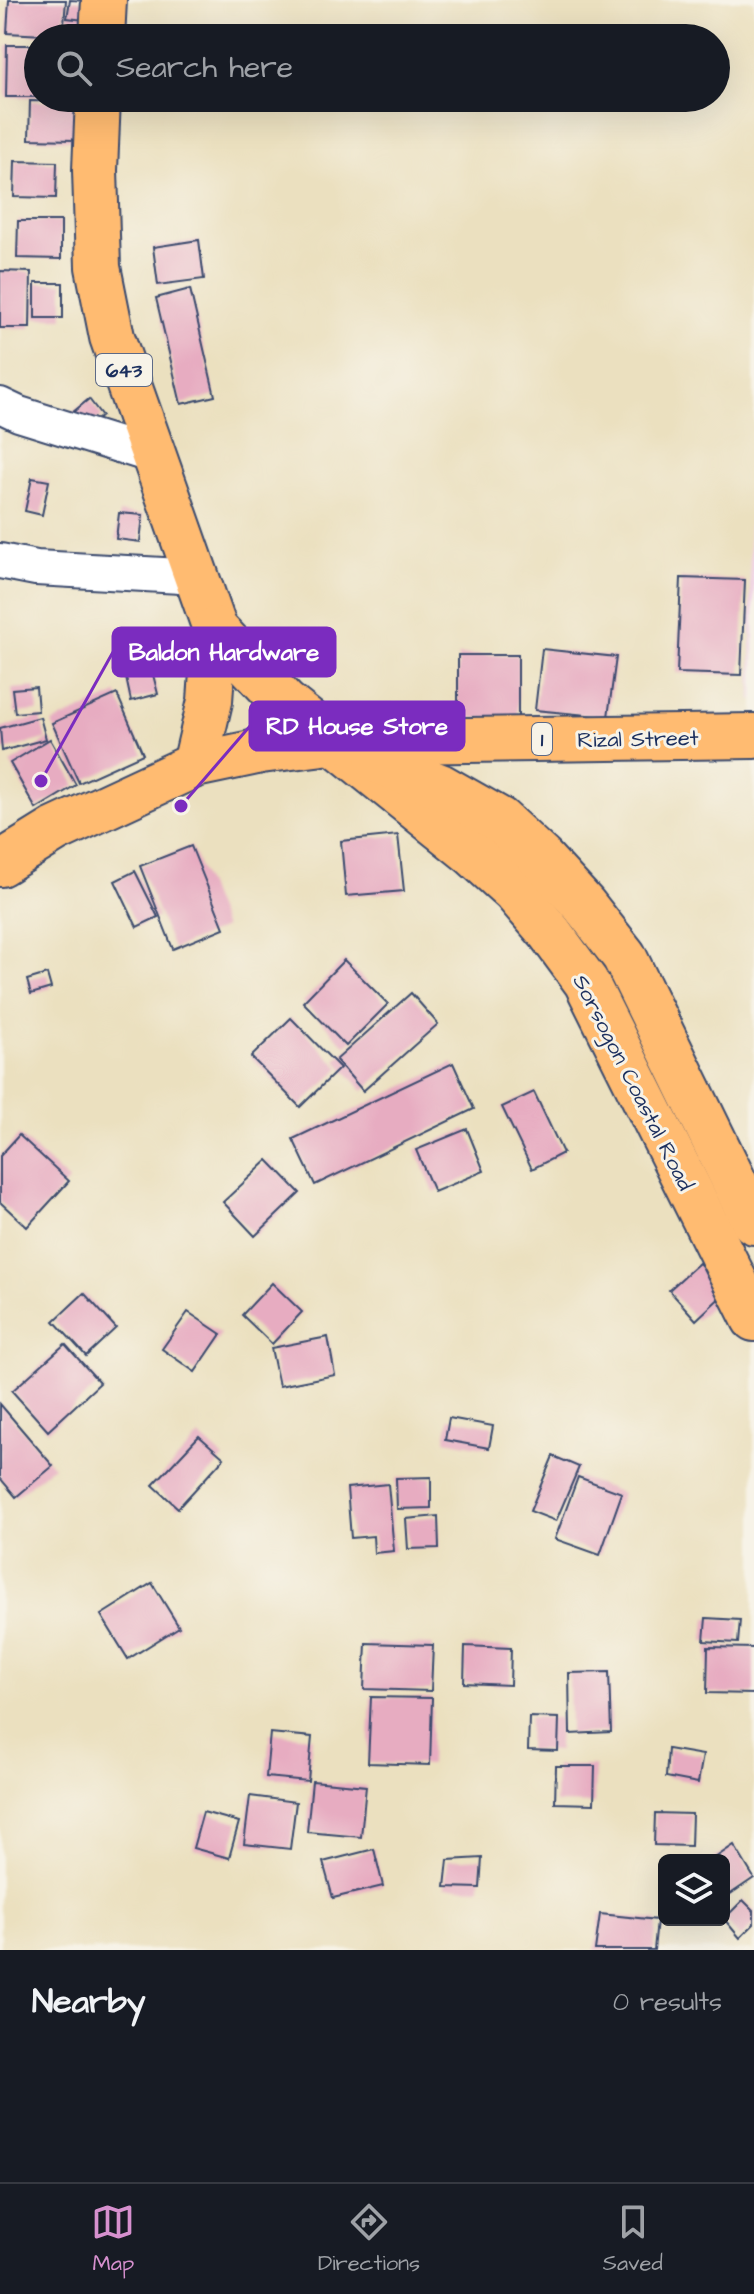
<!DOCTYPE html>
<style>
body{margin:0;font-family:"Architects Daughter",sans-serif;background:#20242c;color:#f1f3f6}
.controls{position:absolute;right:24px;bottom:24px;display:grid;overflow:hidden;border-radius:12px;box-shadow:0 8px 32px #0002}
.controls button{width:72px;height:72px;display:grid;place-items:center;padding:0;border:0;border-bottom:2px solid #363941;background:#171b24;color:#f1f3f6;font:40px sans-serif}
.list{margin:0;padding:0;list-style:none}
h2{display:flex;justify-content:space-between;align-items:center;height:104px;margin:0;padding:0 32px;font-size:34px}
h2 small{font-size:26px;font-weight:400;color:#9ea1a6}
.icon{flex:none;width:44px;height:44px;fill:none;stroke:currentColor;stroke-width:2;stroke-linecap:round;stroke-linejoin:round}
.map{position:relative;flex:none;width:754px;height:1950px;overflow:hidden}
.search{position:absolute;background:#171b24;box-shadow:0 8px 32px #0002;left:24px;right:24px;top:24px;height:88px;display:flex;align-items:center;gap:20px;box-sizing:border-box;padding:0 28px;border-radius:44px;color:#9ea1a6;font-size:30px}
.sheet{height:232px;background:#171b24}
nav{display:flex;justify-content:space-around;align-items:center;box-sizing:border-box;height:112px;border-top:2px solid #363941;background:#171b24;font-size:22px;color:#9ea1a6}
nav a{display:grid;justify-items:center;gap:4px}
nav .on{color:#d690ce}
.map>svg:first-child{display:block}
.built{fill:#efd0e6}
.building{fill:#e7acc1}
.lines{fill:none;stroke-linecap:round;stroke-linejoin:round}
.minor-casing{stroke:#3a4a6d;stroke-width:38}
.major-casing{stroke:#3a4a6d;stroke-width:48}
.highway-casing{stroke:#3a4a6d;stroke-width:48}
.minor{stroke:#fff;stroke-width:34}
.major{stroke:#ffbb71;stroke-width:44}
.highway{stroke:#ffbb71;stroke-width:44}
.labels{text-anchor:middle;stroke-width:6;stroke-linejoin:round;paint-order:stroke}
.shield{fill:#f7f3e8;stroke:#5d6a87;stroke-width:2}
.shield-label{font-size:20px;font-weight:bold;fill:#1b2f5e}
.street-label{font-size:22px;fill:#1b2f5e;stroke:#f7f3e8}
.leader{fill:none;stroke:#7b2cbf;stroke-width:3}
.callout-dot{fill:#7b2cbf;stroke:#f7f3e8;stroke-width:3}
.callout{fill:#7b2cbf;stroke:#7b2cbf;stroke-width:3}
.callout-label{font-size:24px;text-anchor:middle;font-weight:bold;fill:#fff}
</style>
<div class="map">
<svg width="754" height="1950" viewBox="0 0 754 1950">
<rect width="100%" height="100%" fill="#f7f3e8"/>
<filter id="ink" filterUnits="userSpaceOnUse"><feTurbulence type="fractalNoise" baseFrequency=".0125" numOctaves="2"/><feDisplacementMap in="SourceGraphic" scale="16" xChannelSelector="R" yChannelSelector="G"/><feConvolveMatrix kernelMatrix="1 2 1 2 8 2 1 2 1" color-interpolation-filters="sRGB"/></filter>
<filter id="wash" filterUnits="userSpaceOnUse"><feTurbulence type="fractalNoise" baseFrequency=".006" numOctaves="4" result="noise"/><feDisplacementMap in="SourceGraphic" scale="32" xChannelSelector="R" yChannelSelector="G"/><feGaussianBlur stdDeviation="1.8" result="paint"/><feColorMatrix in="noise" values="0 0 0 0 0 0 0 0 0 0 0 0 0 0 0 0 0 1.4 0 .05"/><feComposite in="paint" operator="in"/></filter>
<g filter="url(#wash)">
<rect width="100%" height="100%" fill="#ebe0bf"/>
<polygon class="built" points="749,520 754,520 754,700 752,700"/>
<g id="blocks">
<g class="building">
<polygon points="9,0 66,0 63,36 7,33"/>
<polygon points="70,0 87,1 85,20 67,18"/>
<polygon points="7,45 38,45 38,97 6,97"/>
<polygon points="30,101 75,102 75,140 29,139"/>
<polygon points="15,161 57,162 56,198 14,197"/>
<polygon points="18,221 61,221 61,259 17,258"/>
<polygon points="199,240 204,279 158,285 153,247"/>
<polygon points="0,271 31,272 30,328 0,328"/>
<rect x="35" y="283" width="28" height="35"/>
<polygon points="190,289 215,396 181,404 156,298"/>
<polygon points="89,399 102,416 85,429 72,413"/>
<polygon points="32,478 49,481 42,515 25,511"/>
<polygon points="119,513 143,515 140,542 116,539"/>
<polygon points="681,578 745,580 741,675 677,673"/>
<polygon points="542,649 616,657 608,717 535,710"/>
<rect x="458" y="655" width="60" height="63"/>
<polygon points="151,667 158,694 131,701 125,673"/>
<polygon points="36,687 38,711 15,713 12,689"/>
<polygon points="117,694 143,754 79,783 52,723"/>
<polygon points="40,717 46,739 2,751 0,728"/>
<polygon points="50,739 76,785 36,809 10,763"/>
<polygon points="398,835 404,891 346,896 341,841"/>
<polygon points="191,846 224,928 173,949 140,866"/>
<polygon points="135,871 158,917 137,927 115,881"/>
<polygon points="344,960 388,1004 346,1046 303,1002"/>
<polygon points="47,974 51,988 31,994 27,980"/>
<polygon points="411,993 438,1024 363,1091 336,1060"/>
<polygon points="291,1018 340,1068 300,1107 251,1057"/>
<polygon points="453,1063 474,1109 315,1185 293,1139"/>
<polygon points="534,1092 563,1153 532,1169 502,1107"/>
<polygon points="467,1129 484,1171 434,1192 416,1150"/>
<polygon points="19,1135 69,1181 27,1227 0,1202 0,1156"/>
<polygon points="268,1160 300,1193 255,1236 223,1202"/>
<polygon points="699,1263 726,1292 696,1320 669,1290"/>
<polygon points="272,1283 302,1312 272,1344 242,1315"/>
<polygon points="84,1293 116,1328 86,1356 54,1321"/>
<polygon points="188,1312 221,1334 195,1372 162,1349"/>
<polygon points="328,1337 335,1375 279,1386 271,1348"/>
<polygon points="65,1344 100,1383 48,1431 12,1391"/>
<polygon points="0,1404 53,1466 16,1497 0,1478"/>
<polygon points="449,1418 493,1426 489,1448 445,1440"/>
<polygon points="199,1436 224,1458 178,1508 153,1485"/>
<polygon points="553,1456 579,1467 556,1521 530,1511"/>
<polygon points="431,1477 431,1508 397,1509 396,1478"/>
<polygon points="578,1477 622,1493 600,1555 555,1539"/>
<polygon points="388,1484 394,1551 374,1553 373,1536 351,1538 347,1488"/>
<polygon points="438,1516 439,1548 408,1549 406,1519"/>
<polygon points="152,1583 179,1627 128,1659 101,1615"/>
<polygon points="706,1618 740,1620 738,1643 704,1641"/>
<polygon points="366,1643 433,1645 431,1691 364,1689"/>
<polygon points="465,1646 511,1648 510,1685 464,1683"/>
<polygon points="708,1647 754,1648 754,1694 707,1693"/>
<polygon points="609,1672 611,1732 570,1734 569,1673"/>
<polygon points="371,1697 432,1698 430,1765 368,1763"/>
<polygon points="529,1717 559,1718 558,1751 528,1750"/>
<polygon points="270,1733 312,1737 308,1781 266,1777"/>
<polygon points="668,1749 703,1755 698,1783 666,1777"/>
<polygon points="556,1766 595,1766 594,1804 555,1803"/>
<polygon points="312,1781 366,1786 361,1837 307,1832"/>
<polygon points="250,1796 296,1802 290,1849 244,1844"/>
<polygon points="203,1812 239,1822 229,1858 193,1848"/>
<polygon points="655,1813 692,1814 691,1846 654,1845"/>
<polygon points="734,1845 754,1878 726,1897 724,1860 712,1860"/>
<polygon points="374,1849 383,1886 333,1898 323,1862"/>
<polygon points="482,1858 480,1888 445,1887 448,1860"/>
<polygon points="743,1900 754,1911 754,1924 740,1938 724,1919"/>
<polygon points="600,1914 657,1920 654,1950 595,1950"/>
</g>
</g>
</g>
<g filter="url(#ink)">
<use href="#blocks" fill-opacity="0" stroke="#3a4a6d" stroke-width="2"/>
<g class="lines">
<defs>
<g id="minor">
<polyline points="0,405 19,414 154,456"/>
<polyline points="0,561 36,568 199,577"/>
</g>
<polyline id="major" points="331,742 754,736"/>
<g id="highway">
<polyline points="102,38 104,0"/>
<polyline points="98,98 95,170 98,267 112,337 215,629 210,701 195,765"/>
<polyline points="215,629 285,703 472,853 514,891 550,933 586,982 754,1319"/>
<polyline points="377,761 440,786 500,820 541,858 584,905 624,956 754,1222"/>
<polyline points="0,864 55,830 195,765 261,751 331,742"/>
</g>
</defs>
<use href="#minor" class="minor-casing"/>
<use href="#major" class="major-casing"/>
<use href="#highway" class="highway-casing"/>
<use href="#minor" class="minor"/>
<use href="#major" class="major"/>
<use href="#highway" class="highway"/>
</g>
</g>
<g class="labels">
<g class="shield">
<rect x="96" y="354" width="56" height="32" rx="6"/>
<rect x="532" y="723" width="20" height="32" rx="6"/>
</g>
<g class="shield-label">
<text x="124" y="377">643</text>
<text x="542" y="746">1</text>
</g>
<g class="street-label">
<text transform="translate(638 738) rotate(-1)" y="8">Rizal Street</text>
<text transform="translate(634 1082) rotate(63)" y="8">Sorsogon Coastal Road</text>
</g>
</g>
<path class="leader" d="M41 781L113 652M181 806L250 726"/>
<g class="callout-dot">
<circle cx="41" cy="781" r="8"/>
<circle cx="181" cy="806" r="8"/>
</g>
<g class="callout">
<rect x="113" y="628" width="222" height="48" rx="8"/>
<rect x="250" y="702" width="214" height="48" rx="8"/>
</g>
<g class="callout-label">
<text x="224" y="660">Baldon Hardware</text>
<text x="357" y="734">RD House Store</text>
</g>
</svg>
<div class="controls">
<button><svg class="icon" aria-label="layers" viewBox="0 0 24 24"><path d="M12 4l9 5-9 5-9-5zM3 14l9 5 9-5"/></svg></button>
</div>
<div class="search"><svg class="icon" aria-label="search" viewBox="0 0 24 24"><circle cx="10" cy="10" r="6"/><path d="M15 15l6 6"/></svg>Search here</div>
</div>
<section class="sheet">
<h2>Nearby<small>0 results</small></h2>
<ul class="list">
</ul>
</section>
<nav>
<a class="on"><svg class="icon" aria-label="map" viewBox="0 0 24 24"><path d="M3 6l6-2 6 2 6-2v14l-6 2-6-2-6 2zM9 4v14M15 6v14"/></svg>Map</a>
<a><svg class="icon" aria-label="directions" viewBox="0 0 24 24"><path d="M12 3l9 9-9 9-9-9zM9 14v-3h6M13 9l2 2-2 2"/></svg>Directions</a>
<a><svg class="icon" aria-label="saved" viewBox="0 0 24 24"><path d="M7 4h10v16l-5-4-5 4z"/></svg>Saved</a>
</nav>
